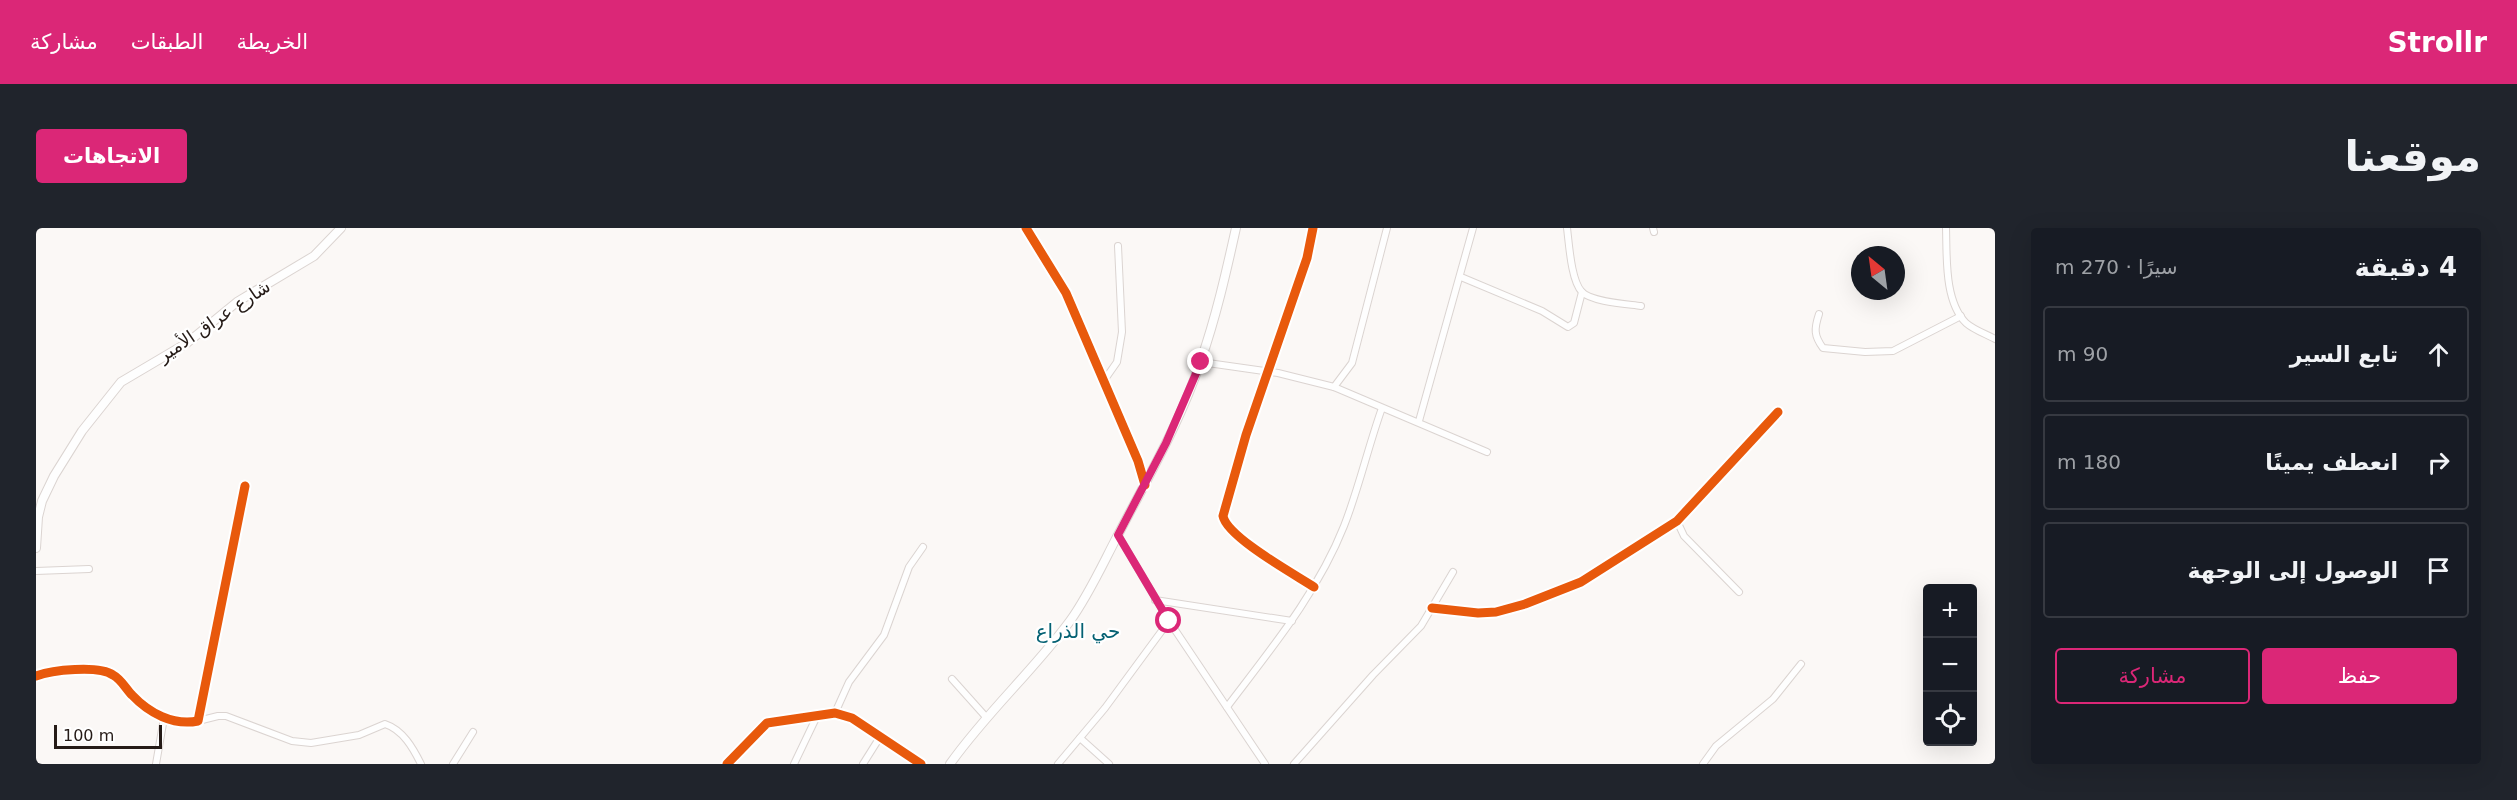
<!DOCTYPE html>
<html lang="ar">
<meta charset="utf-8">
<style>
body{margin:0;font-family:"DejaVu Sans",Vazirmatn,sans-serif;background:#20242c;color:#f1f3f6;direction:rtl}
.controls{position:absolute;right:18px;bottom:18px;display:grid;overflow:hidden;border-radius:6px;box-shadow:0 6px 24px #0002}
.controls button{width:54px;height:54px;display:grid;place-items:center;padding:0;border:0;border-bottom:2px solid #363941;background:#171b24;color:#f1f3f6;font:30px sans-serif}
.compass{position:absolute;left:1815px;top:18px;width:54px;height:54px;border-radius:50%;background:#171b24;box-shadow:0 6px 24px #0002;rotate:331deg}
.scale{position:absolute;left:18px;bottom:15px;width:108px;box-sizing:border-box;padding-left:6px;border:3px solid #251b17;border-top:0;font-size:16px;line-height:21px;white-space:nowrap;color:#251b17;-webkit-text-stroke:4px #fff;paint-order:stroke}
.stop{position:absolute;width:18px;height:18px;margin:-14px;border:4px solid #db2777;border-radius:50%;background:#fff}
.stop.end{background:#db2777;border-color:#fff;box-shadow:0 2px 6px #0008}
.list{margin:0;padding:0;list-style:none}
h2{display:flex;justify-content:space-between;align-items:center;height:78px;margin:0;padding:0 24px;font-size:26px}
h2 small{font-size:20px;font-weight:400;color:#9ea1a6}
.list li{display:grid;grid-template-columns:39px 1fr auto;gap:18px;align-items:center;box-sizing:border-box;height:96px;margin:0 12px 12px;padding:0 12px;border:2px solid #363941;border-radius:6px}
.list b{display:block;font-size:22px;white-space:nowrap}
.list em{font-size:20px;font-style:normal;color:#9ea1a6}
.actions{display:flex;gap:12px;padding:18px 24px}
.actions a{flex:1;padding:14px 0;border:2px solid #db2777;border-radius:6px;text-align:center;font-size:21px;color:#db2777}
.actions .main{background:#db2777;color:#fff}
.icon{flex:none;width:33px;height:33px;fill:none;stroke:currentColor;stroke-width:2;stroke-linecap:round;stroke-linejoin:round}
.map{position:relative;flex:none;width:1959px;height:536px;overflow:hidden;direction:ltr;border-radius:6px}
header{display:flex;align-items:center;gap:36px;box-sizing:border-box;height:84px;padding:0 30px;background:#db2777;color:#fff}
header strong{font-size:28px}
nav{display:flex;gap:33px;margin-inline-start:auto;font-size:21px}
.intro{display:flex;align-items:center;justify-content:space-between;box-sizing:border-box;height:144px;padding:0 36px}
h1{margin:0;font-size:42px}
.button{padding:15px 27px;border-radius:6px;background:#db2777;color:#fff;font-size:21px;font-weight:700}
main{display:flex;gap:36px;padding:0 36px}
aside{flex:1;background:#171b24;border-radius:6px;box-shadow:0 6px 24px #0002}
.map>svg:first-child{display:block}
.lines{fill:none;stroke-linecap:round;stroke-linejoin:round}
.minor-casing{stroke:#dbd4d1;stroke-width:8}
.secondary-casing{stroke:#dbd4d1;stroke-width:10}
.minor{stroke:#fefefe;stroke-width:6}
.secondary{stroke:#fefefe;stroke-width:8}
.cycleway-casing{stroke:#fff;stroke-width:13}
.cycleway{stroke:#e8590c;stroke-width:9}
.route{stroke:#db2777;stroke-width:8}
.labels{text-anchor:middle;stroke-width:4.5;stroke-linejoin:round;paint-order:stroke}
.street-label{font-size:18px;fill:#251b17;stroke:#fff}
.neighbourhood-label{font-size:20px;fill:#046173;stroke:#fff}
</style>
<header>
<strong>Strollr</strong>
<nav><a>الخريطة</a><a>الطبقات</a><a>مشاركة</a></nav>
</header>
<div class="intro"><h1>موقعنا</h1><a class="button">الاتجاهات</a></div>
<main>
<aside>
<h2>4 دقيقة<small>سيرًا · 270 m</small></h2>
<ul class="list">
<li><svg class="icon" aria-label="ahead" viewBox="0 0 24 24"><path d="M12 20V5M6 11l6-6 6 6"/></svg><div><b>تابع السير</b></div><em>90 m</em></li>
<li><svg class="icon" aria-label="right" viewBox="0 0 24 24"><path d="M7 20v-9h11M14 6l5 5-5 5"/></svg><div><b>انعطف يمينًا</b></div><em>180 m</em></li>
<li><svg class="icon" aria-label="arrive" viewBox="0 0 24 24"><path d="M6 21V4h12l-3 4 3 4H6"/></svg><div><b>الوصول إلى الوجهة</b></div></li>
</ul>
<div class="actions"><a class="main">حفظ</a><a>مشاركة</a></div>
</aside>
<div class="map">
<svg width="1959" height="536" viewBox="0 0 1959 536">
<rect width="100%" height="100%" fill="#fbf8f6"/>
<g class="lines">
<defs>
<g id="minor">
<polyline points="990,0 1030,65 1102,233 1109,256"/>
<path d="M1277,0L1271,30L1210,207L1187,288C1191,309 1258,346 1278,359"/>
<path d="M1531,0C1533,15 1535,53 1546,64C1556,74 1591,76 1605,78"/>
<polyline points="1617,0 1618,4"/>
<path d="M1910,0C1911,28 1908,73 1930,95C1938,102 1950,106 1959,111"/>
<polyline points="1425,49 1506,83 1532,99 1538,95 1546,64"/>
<path d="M1783,86C1778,101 1778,108 1787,120L1829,124L1857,123L1925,88"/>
<polyline points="1165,134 1242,145 1298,159 1451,224"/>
<polyline points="1067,154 1081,134 1086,104 1082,18"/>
<polyline points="1298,159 1316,135 1351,0"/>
<polyline points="1383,193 1437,0"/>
<polyline points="1641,293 1648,308 1703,364"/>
<polyline points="1082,307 1133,393 1229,536"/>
<polyline points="0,343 53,341"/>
<polyline points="1119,372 1256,393"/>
<polyline points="1396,380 1442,385 1460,384 1489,376 1545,354 1641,293 1742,184"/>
<path d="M0,448C15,442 63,437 77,447C85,451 90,461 96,467C113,485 137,498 162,493L209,258"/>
<polyline points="916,451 950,489"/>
<path d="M1191,479C1234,422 1281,366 1308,298C1323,260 1332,219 1346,180"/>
<polyline points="799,485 813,454 848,407 873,339 887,319"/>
<path d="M162,493L182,488H190L256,513L275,515L323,507L349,496C367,502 377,520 385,536"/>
<polyline points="1044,510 1073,536"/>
<polyline points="120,536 128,490"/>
<polyline points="417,536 437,504"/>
<polyline points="691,536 731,495 799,485 816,490 885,536"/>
<polyline points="758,536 781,488"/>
<polyline points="827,536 844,509"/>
<polyline points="1022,536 1069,480 1133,393"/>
<polyline points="1258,536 1337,447 1385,398 1417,344"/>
<polyline points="1667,536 1680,518 1737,471 1765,436"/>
</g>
<g id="secondary">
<polyline points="0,320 2,289 6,273 18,248 46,203 85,154 151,115 201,74 278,28 305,0"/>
<path d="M914,536C950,485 997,443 1034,393C1054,365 1067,335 1083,305C1112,249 1145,193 1165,132C1180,89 1190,45 1200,0"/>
</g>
</defs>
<use href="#minor" class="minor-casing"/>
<use href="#secondary" class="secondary-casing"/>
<use href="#minor" class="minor"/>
<use href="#secondary" class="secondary"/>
<defs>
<g id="cycleway">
<polyline points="990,0 1030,65 1102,233 1109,257"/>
<path d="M1277,0L1271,30L1210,207L1187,288C1191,309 1258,346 1278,359"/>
<polyline points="1396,380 1442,385 1460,384 1489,376 1545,354 1641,293 1742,184"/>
<path d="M0,448C15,442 63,437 77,447C85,451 90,461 96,467C113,485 137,498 162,493L209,258"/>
<polyline points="691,536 731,495 799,485 816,490 885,536"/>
</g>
</defs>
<use href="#cycleway" class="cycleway-casing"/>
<use href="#cycleway" class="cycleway"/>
</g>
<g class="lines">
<polyline class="route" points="1133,393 1082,307 1130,215 1165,134"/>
</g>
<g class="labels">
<g class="street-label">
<text transform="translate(178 93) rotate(-34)" y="6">شارع عراق الأمير</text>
</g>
<g class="neighbourhood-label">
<text x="1042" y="410">حي الذراع</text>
</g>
</g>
</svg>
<div class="controls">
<button>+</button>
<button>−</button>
<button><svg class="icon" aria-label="locate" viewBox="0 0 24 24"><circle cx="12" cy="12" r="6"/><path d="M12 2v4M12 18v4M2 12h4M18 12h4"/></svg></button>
</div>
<svg class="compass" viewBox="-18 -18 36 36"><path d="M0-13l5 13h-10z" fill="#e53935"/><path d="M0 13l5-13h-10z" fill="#9ea1a6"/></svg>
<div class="scale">100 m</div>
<div class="stop" style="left:1133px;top:393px"></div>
<div class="stop end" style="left:1165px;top:134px"></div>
</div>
</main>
